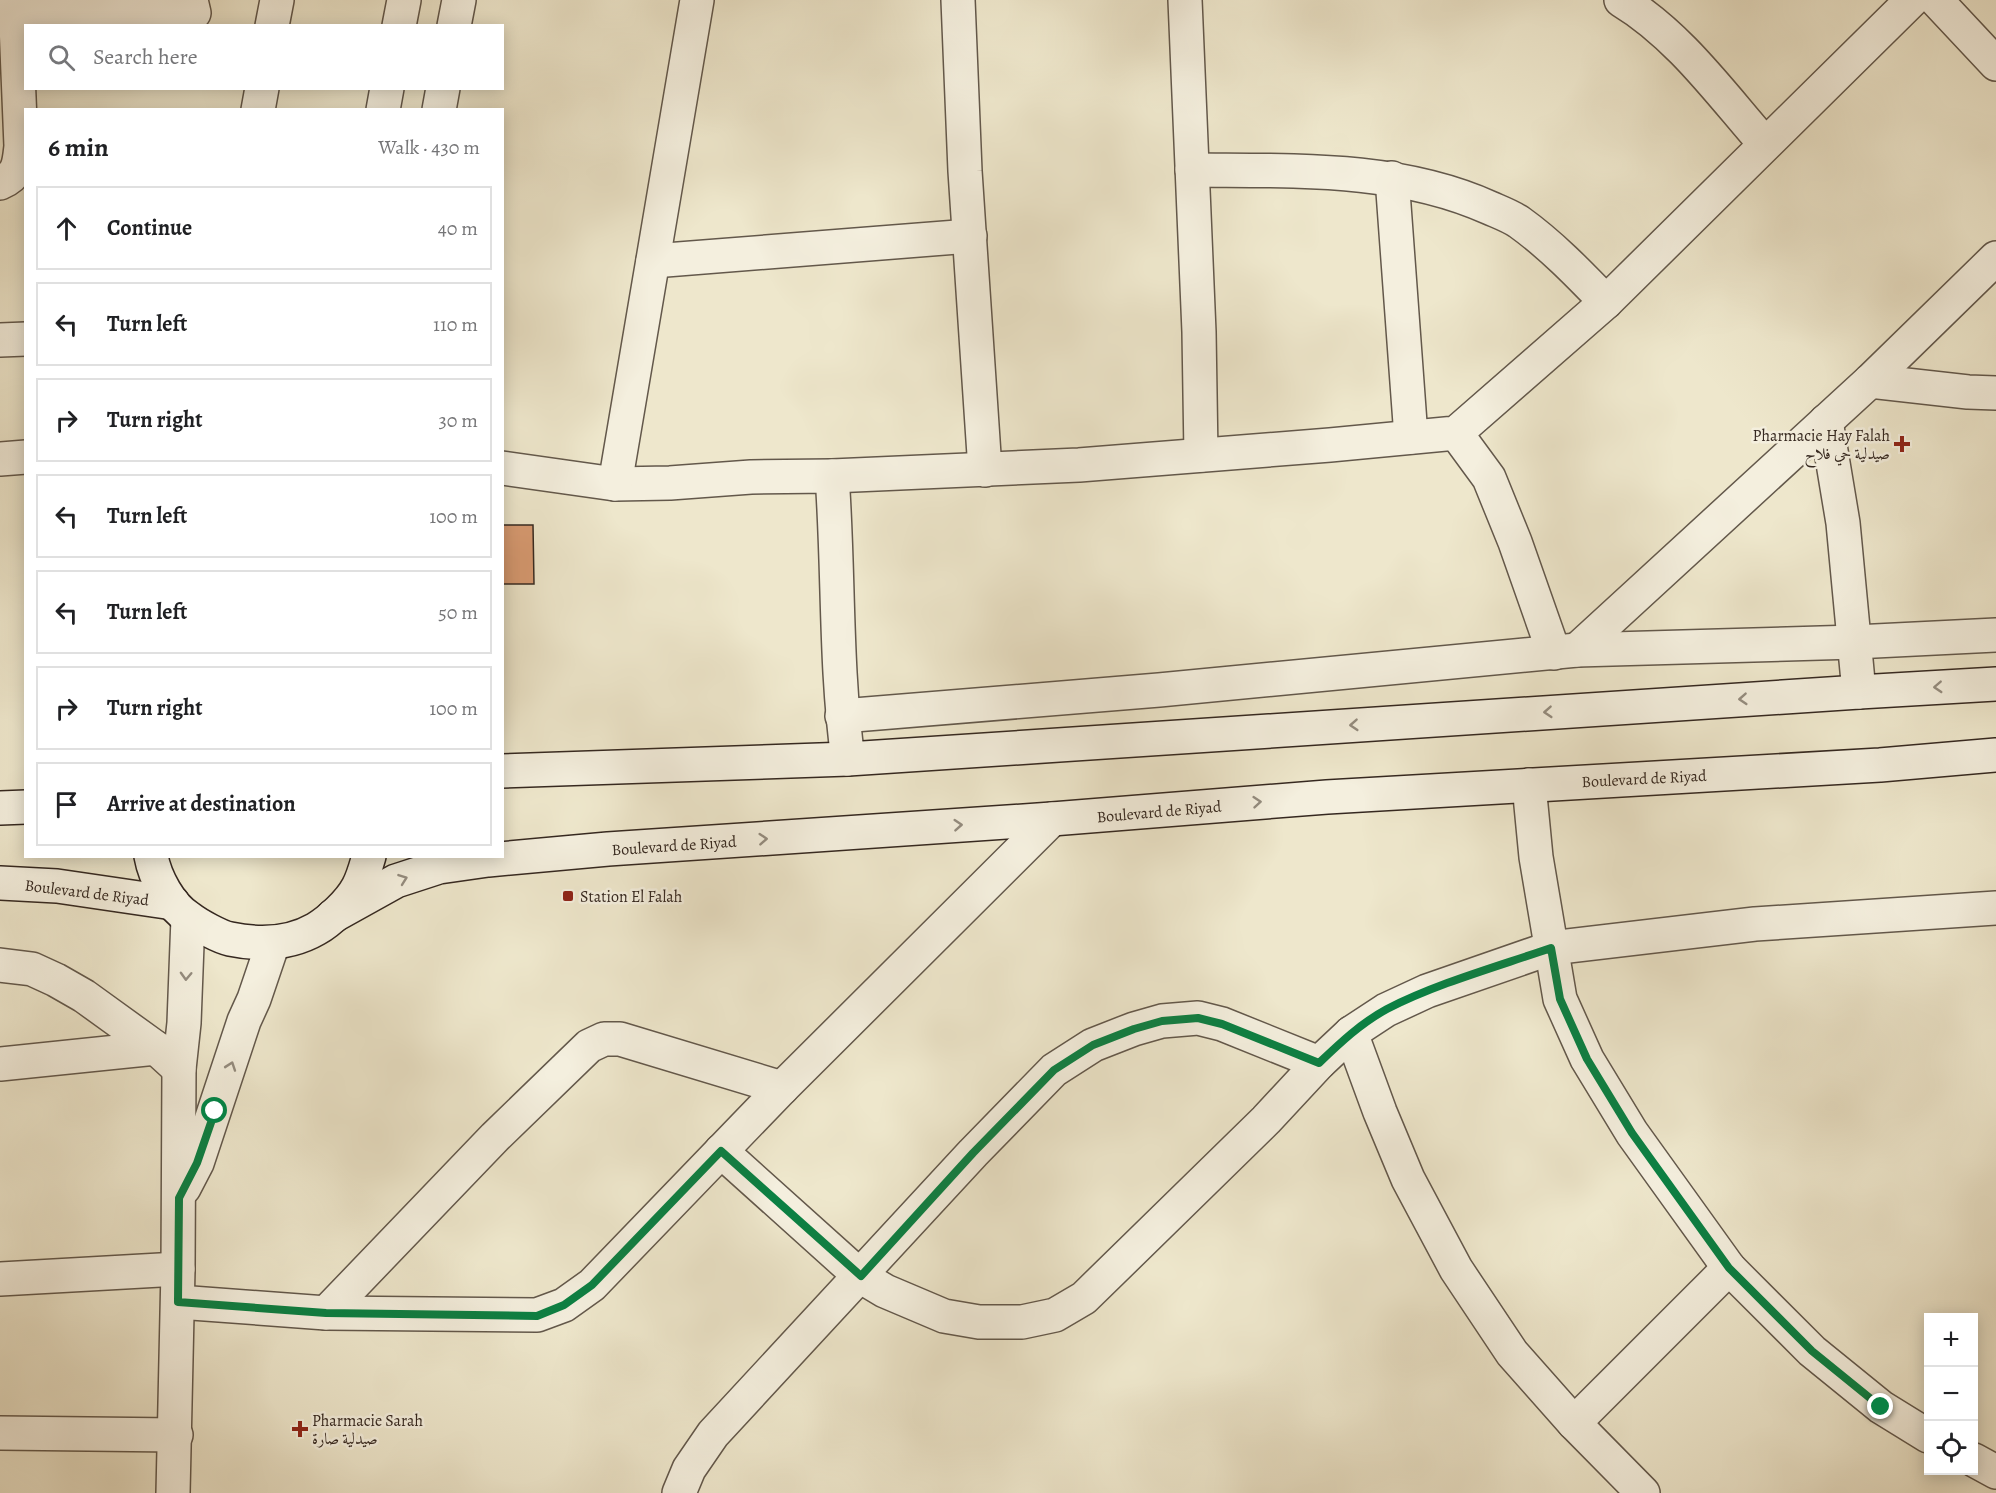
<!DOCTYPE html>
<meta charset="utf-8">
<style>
body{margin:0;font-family:Alegreya,Amiri,serif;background:#f2f2f2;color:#202124}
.controls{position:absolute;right:18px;bottom:18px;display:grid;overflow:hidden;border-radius:0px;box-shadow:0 3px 15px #0003}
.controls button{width:54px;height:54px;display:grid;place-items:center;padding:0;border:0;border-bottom:2px solid #e0e0e0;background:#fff;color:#202124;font:30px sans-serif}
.stop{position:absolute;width:18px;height:18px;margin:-14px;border:4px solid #0b8043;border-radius:50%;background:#fff}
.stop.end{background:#0b8043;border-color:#fff;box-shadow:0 2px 6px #0008}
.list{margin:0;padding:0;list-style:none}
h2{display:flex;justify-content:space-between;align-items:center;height:78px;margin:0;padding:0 24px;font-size:26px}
h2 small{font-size:20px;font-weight:400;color:#757577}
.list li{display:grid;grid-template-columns:39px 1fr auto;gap:18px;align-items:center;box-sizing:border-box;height:84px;margin:0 12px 12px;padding:0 12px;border:2px solid #e0e0e0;border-radius:0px}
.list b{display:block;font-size:22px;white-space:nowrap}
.list em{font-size:20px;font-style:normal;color:#757577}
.icon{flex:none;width:33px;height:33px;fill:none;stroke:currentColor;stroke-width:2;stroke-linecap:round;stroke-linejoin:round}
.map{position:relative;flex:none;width:1996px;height:1493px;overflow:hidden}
.search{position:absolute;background:#fff;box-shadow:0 3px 15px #0003;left:24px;top:24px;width:480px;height:66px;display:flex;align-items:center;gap:15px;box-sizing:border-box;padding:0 21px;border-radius:0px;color:#757577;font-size:22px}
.panel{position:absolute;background:#fff;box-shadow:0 3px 15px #0003;left:24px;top:108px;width:480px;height:750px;border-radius:0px}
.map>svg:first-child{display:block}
.building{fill:#d89a71;stroke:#352820;stroke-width:1.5}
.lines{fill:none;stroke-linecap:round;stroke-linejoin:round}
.minor-casing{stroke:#63584b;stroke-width:36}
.tertiary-casing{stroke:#63584b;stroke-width:36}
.secondary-casing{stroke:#352820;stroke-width:36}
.minor{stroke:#f4efde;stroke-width:33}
.tertiary{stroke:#f4efde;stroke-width:33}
.secondary{stroke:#f4efde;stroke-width:33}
.oneway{stroke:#948c7f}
.route{stroke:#0b8043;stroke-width:8}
.poi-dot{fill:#8f2418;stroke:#f4efde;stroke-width:2}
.labels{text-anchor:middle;stroke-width:5;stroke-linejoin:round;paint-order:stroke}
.poi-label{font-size:16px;fill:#352820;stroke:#f4efde;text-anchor:start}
.street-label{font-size:16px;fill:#352820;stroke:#f4efde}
</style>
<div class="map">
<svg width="1996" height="1493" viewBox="0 0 1996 1493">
<rect width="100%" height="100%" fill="#eee7cc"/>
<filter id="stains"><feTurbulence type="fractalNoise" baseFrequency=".00333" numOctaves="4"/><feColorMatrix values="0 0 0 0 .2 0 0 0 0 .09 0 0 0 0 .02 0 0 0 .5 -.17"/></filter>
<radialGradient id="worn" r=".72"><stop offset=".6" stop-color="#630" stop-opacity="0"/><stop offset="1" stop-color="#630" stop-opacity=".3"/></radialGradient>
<polygon class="building" points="502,525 533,525 534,584 502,584"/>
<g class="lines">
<defs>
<g id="minor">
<polyline points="958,0 965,171 985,470"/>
<polyline points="1185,0 1199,332 1201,455"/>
<path d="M1621,0C1679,35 1721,94 1765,144"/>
<polyline points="1936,0 1996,64"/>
<polyline points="0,17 143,10 194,13 191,0"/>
<polyline points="272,26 277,0"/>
<polyline points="399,26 404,0"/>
<polyline points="454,26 459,0"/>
<polyline points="258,110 262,88"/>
<polyline points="383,110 387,88"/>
<polyline points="439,110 443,88"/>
<path d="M1192,170C1292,171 1397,166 1490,208C1499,212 1510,216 1519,222C1551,245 1578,273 1606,302"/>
<polyline points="1392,178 1411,437"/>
<path d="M0,183C19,175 19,164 21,146L15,0"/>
<polyline points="653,261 970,236"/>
<polyline points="0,340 26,339"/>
<polyline points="1870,381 1968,392 1996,393"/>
<polyline points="1826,421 1843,523 1859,692"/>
<polyline points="1456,433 1489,478 1515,542 1554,653"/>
<polyline points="0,459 26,457"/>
<path d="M502,468L615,484L670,483L751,477L832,476C839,571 835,666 848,759"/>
<polyline points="832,476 1079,465 1330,445 1456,433 1606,302 1912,0"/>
<polyline points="615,484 697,0"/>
<polyline points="1577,650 1870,381 1996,258"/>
<polyline points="842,716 1159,690 1577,650 1855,642 1996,635"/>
<polyline points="1529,785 1536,857 1560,999 1587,1059 1632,1133 1729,1268 1812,1351 1881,1407 1928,1436"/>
<polyline points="0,965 32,969 56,980 84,996 156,1048 179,1069"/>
<polyline points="1351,1033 1380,1112 1408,1179 1456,1269 1512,1353 1574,1423 1643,1493"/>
<polyline points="0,1064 156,1048"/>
<polyline points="721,1151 860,1276 885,1291 944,1316 979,1322 1022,1322 1055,1315 1084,1298 1266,1120 1319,1063 1351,1033 1386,1010 1427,991 1551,948 1755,924 1996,908"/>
<polyline points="0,1279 178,1269"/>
<polyline points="178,1302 326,1313 537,1315 564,1305 592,1285 782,1088 1052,819"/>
<polyline points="326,1313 495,1137 589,1046 604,1039 620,1039 782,1088"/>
<polyline points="1574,1423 1729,1268"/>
<polyline points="0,1433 176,1435"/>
<polyline points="1974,1460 1996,1472"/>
<polyline points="679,1493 689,1469 713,1434 973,1153 1054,1070 1093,1045 1134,1029 1162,1021 1198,1018 1222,1024 1319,1063"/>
</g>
<g id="tertiary">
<polyline points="184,1188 197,1163 244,1021 254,999 273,943"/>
<polyline points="173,1493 178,1269 179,1069 184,1023 188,918"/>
</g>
<g id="secondary">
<polyline points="502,771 848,759 1859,692 1996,684"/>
<polyline points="0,808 26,807"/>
<path d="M151,856C155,878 170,906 189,918C198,925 220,937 230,939C259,945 290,944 316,929C330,921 350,902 358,887C363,878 366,866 369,856"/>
<polyline points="0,883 57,886 173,903"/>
<polyline points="333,916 396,881 439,867 488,860 608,849 1052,819 1327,797 1880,765 1996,755"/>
</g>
</defs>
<use href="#minor" class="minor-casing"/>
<use href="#tertiary" class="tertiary-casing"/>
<use href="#secondary" class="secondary-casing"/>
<use href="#minor" class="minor"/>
<use href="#tertiary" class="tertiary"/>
<use href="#secondary" class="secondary"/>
</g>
<defs><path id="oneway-chevron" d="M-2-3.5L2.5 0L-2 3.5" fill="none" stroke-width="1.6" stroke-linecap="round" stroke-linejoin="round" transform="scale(1.5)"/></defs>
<g class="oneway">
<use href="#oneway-chevron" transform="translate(1938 687) rotate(177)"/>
<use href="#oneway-chevron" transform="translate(1743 699) rotate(176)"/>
<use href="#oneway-chevron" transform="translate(1548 712) rotate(176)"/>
<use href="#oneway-chevron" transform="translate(1354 725) rotate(176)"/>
<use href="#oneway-chevron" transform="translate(1257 802) rotate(-5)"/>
<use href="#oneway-chevron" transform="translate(958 825) rotate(-4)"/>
<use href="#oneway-chevron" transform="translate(763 839) rotate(-4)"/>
<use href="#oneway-chevron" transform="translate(403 879) rotate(-20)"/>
<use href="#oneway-chevron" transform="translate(186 976) rotate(92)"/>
<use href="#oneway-chevron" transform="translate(231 1066) rotate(-71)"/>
</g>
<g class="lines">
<path class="route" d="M215,1111L197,1163L179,1198L178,1302L326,1313L537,1316L564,1305L592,1285L721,1151L861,1276L973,1153L1054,1070L1093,1045L1134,1029L1162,1021L1198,1018L1222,1024L1319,1063C1340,1043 1361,1023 1387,1009C1438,983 1496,967 1551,948L1560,999L1587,1059L1632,1133L1729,1268L1812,1351L1881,1407"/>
</g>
<g class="poi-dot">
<path d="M1899 435h6v6h6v6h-6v6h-6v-6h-6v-6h6z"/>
<rect x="562" y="890" width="12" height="12" rx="3"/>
<path d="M297 1420h6v6h6v6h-6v6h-6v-6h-6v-6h6z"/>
</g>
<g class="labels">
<g class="poi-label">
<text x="1890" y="441" text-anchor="end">Pharmacie Hay Falah<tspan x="1890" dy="18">صيدلية حي فلاح</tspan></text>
<text x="580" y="902">Station El Falah</text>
<text x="312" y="1426">Pharmacie Sarah<tspan x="312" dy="18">صيدلية صارة</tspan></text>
</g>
<g class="street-label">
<text transform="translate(1644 778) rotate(-3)" y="6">Boulevard de Riyad</text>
<text transform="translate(1159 811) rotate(-5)" y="6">Boulevard de Riyad</text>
<text transform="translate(674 845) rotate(-4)" y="6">Boulevard de Riyad</text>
<text transform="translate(87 892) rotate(7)" y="6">Boulevard de Riyad</text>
</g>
</g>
<rect width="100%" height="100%" filter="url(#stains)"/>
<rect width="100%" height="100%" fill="url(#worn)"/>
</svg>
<div class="controls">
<button>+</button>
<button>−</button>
<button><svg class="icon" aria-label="locate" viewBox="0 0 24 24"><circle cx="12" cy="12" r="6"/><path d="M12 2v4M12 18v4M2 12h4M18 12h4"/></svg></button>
</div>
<div class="stop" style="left:215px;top:1111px"></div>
<div class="stop end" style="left:1881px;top:1407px"></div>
<div class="search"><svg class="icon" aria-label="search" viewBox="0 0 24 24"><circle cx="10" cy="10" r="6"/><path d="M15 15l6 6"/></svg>Search here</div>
<section class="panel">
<h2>6 min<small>Walk · 430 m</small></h2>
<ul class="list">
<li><svg class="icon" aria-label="ahead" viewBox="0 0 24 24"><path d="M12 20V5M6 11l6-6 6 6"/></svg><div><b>Continue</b></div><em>40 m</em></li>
<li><svg class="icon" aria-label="left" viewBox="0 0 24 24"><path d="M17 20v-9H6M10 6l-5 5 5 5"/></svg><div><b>Turn left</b></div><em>110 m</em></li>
<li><svg class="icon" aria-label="right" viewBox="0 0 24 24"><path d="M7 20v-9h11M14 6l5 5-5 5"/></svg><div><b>Turn right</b></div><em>30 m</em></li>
<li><svg class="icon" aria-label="left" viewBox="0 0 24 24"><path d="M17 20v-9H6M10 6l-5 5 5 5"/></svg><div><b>Turn left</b></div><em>100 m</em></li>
<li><svg class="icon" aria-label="left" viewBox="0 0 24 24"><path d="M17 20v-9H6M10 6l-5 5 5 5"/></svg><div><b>Turn left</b></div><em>50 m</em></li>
<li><svg class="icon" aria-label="right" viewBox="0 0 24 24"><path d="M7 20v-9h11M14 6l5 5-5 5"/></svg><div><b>Turn right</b></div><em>100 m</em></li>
<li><svg class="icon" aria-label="arrive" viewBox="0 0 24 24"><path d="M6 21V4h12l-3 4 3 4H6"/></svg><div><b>Arrive at destination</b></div></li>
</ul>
</section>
</div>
